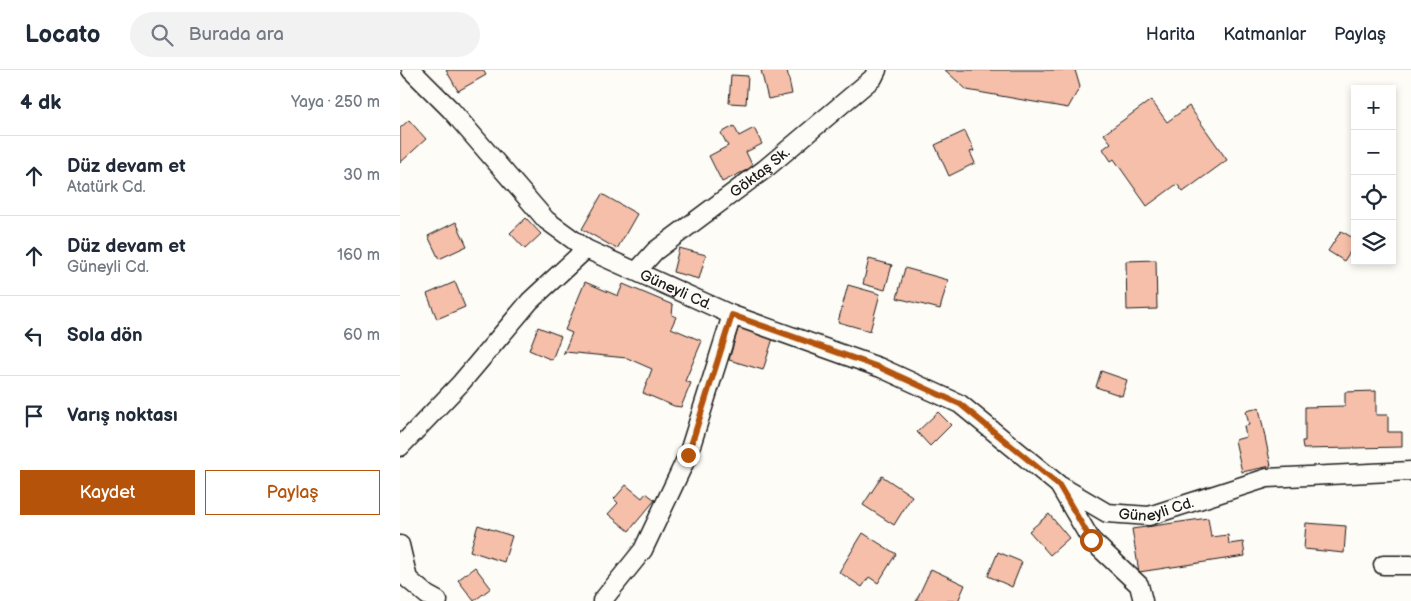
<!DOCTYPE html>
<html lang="tr">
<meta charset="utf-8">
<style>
body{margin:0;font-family:"Balsamiq Sans",sans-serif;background:#f2f2f3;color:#1f2937}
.controls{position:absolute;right:15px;top:15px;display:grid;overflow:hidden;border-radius:0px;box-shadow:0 2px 8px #0003}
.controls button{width:45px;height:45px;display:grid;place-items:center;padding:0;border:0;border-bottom:1px solid #e0e1e3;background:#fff;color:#1f2937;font:25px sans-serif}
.stop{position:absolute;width:15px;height:15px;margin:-11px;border:4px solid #b45309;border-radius:50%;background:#fff}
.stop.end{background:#b45309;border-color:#fff;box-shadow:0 1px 5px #0008}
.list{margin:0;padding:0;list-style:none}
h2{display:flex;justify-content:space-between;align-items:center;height:65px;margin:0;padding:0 20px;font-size:21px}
h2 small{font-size:16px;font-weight:400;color:#747a83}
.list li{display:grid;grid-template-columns:32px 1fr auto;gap:15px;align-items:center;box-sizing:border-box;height:80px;padding:0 20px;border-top:1px solid #e0e1e3}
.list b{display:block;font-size:19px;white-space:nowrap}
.list p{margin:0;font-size:16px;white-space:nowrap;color:#747a83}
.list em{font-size:16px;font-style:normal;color:#747a83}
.actions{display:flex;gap:10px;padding:15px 20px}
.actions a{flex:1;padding:11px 0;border:1px solid #b45309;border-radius:0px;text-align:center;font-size:18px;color:#b45309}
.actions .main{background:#b45309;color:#fff}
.icon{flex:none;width:28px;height:28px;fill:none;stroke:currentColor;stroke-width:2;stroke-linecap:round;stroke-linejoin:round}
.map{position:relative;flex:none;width:1011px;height:531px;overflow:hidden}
header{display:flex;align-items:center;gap:30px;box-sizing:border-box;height:70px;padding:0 25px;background:#fff;border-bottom:1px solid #e0e1e3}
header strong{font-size:24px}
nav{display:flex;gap:28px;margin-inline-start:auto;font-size:18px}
.search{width:350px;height:45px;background:#f2f2f3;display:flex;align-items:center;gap:12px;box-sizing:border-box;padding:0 18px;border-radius:28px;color:#747a83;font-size:19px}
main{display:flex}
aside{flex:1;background:#fff}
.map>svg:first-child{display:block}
.building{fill:#f5bfa9;stroke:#1c1c1c}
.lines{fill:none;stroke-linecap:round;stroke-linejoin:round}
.minor-casing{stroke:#1c1c1c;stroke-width:21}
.minor{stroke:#fdfcf7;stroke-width:18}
.route{stroke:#b45309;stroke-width:6}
.labels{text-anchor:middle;stroke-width:4;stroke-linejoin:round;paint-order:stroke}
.street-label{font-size:15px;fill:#1c1c1c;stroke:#fdfcf7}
</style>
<header>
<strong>Locato</strong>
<div class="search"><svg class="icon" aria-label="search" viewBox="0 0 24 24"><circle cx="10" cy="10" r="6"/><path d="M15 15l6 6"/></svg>Burada ara</div>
<nav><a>Harita</a><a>Katmanlar</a><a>Paylaş</a></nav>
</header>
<main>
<aside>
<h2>4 dk<small>Yaya · 250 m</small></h2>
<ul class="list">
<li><svg class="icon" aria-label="ahead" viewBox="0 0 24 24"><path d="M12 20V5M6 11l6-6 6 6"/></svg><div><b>Düz devam et</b><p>Atatürk Cd.</p></div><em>30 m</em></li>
<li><svg class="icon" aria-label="ahead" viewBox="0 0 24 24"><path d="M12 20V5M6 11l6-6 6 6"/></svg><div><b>Düz devam et</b><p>Güneyli Cd.</p></div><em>160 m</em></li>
<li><svg class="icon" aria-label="left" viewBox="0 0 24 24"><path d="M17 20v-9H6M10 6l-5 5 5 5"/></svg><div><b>Sola dön</b></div><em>60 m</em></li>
<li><svg class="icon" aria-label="arrive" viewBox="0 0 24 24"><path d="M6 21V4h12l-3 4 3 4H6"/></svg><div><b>Varış noktası</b></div></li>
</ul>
<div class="actions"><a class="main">Kaydet</a><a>Paylaş</a></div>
</aside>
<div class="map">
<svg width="1011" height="531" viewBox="0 0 1011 531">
<rect width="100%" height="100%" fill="#fdfcf7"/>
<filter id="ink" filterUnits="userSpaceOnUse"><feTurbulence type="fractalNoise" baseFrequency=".02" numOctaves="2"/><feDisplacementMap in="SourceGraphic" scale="10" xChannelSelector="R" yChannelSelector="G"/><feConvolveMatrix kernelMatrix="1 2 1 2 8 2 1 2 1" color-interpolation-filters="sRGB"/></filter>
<g filter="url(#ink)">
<g class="building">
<polygon points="46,0 83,0 86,5 58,21"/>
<polygon points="361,0 387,0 392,24 368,29"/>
<polygon points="545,0 675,0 680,17 668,38 567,20"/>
<polygon points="331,5 348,6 346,34 329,33"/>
<polygon points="751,30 767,52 789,36 827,90 783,122 777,114 747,136 714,89 711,91 703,79 711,73 704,64"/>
<polygon points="9,50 26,69 0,93 0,58"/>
<polygon points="334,56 339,66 354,58 362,74 346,82 353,97 322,112 309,86 328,76 321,63"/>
<polygon points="565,61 574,81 570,82 575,93 549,106 535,75"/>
<polygon points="202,124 237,144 217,179 182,159"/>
<polygon points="126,148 141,164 125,179 110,163"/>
<polygon points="56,152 67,176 39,189 28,166"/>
<polygon points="941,161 955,169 955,174 944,191 928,181"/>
<polygon points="279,178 306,185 299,209 273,202"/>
<polygon points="469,189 492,195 485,220 463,214"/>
<polygon points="756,190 757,239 727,240 726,191"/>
<polygon points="505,198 548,210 540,239 497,228"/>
<polygon points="55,212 65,237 37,249 27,224"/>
<polygon points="185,212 218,226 223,214 273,235 272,245 276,247 271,258 302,271 285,311 291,313 281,337 274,336 243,323 252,299 227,288 165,282 163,285 172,263 165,260"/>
<polygon points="448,215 480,224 470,261 438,252"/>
<polygon points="339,255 374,265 363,300 329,290"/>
<polygon points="138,257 161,266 152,290 129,280"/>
<polygon points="701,301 727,310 722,326 696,317"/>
<polygon points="976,321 976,345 988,345 988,362 1002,362 1002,377 903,379 902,371 905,371 905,337 945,336 945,322"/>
<polygon points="859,338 871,396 842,402 835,370 846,367 844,356 849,355 846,341"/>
<polygon points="538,342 551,355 530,376 517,362"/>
<polygon points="482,406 512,426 494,455 463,435"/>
<polygon points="226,415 242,428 246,423 255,430 229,461 208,444 218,433 214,429"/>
<polygon points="649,444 669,468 650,485 629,461"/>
<polygon points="808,448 811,467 828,465 829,474 843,472 845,486 739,502 732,459"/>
<polygon points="906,453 946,456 944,483 904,479"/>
<polygon points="78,455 112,466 104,492 70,481"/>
<polygon points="463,463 496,484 478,513 469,507 462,517 439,502"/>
<polygon points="598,482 622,492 612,517 588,506"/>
<polygon points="75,497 91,518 74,531 58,510"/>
<polygon points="531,499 565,515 558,531 516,531"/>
</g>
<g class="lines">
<defs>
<g id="minor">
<path id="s1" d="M11,0L51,40L146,150L186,179L332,245L481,298L560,334L659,415L707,443L749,446L867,408L1011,401"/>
<path id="s2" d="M237,201L255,181L365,99L473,8L477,0"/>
<polyline points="0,377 60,314 130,231 186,179"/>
<polyline points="660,417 691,470 739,515 743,531"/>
<polyline points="0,475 8,509 27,525 38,531"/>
<polyline points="983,495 1011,495"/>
<polyline points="202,531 243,480 288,385 332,245"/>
</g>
</defs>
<use href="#minor" class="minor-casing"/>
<use href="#minor" class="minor"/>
</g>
</g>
<g class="lines" filter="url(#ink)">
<polyline class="route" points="288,385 332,245 481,298 560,334 659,415 691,470"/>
</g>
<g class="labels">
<g class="street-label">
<text dy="5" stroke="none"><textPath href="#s2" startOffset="158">Göktaş Sk.</textPath></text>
<text dy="5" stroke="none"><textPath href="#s1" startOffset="350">Güneyli Cd.</textPath></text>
<text dy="5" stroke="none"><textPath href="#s1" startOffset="890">Güneyli Cd.</textPath></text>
</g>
</g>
</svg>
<div class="controls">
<button>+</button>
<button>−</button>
<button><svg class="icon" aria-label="locate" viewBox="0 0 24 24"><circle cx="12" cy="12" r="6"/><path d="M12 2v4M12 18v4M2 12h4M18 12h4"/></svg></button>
<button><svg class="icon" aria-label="layers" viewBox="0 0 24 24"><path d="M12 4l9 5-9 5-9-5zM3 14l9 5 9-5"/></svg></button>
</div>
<div class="stop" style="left:691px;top:470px"></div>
<div class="stop end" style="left:288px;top:385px"></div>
</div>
</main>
